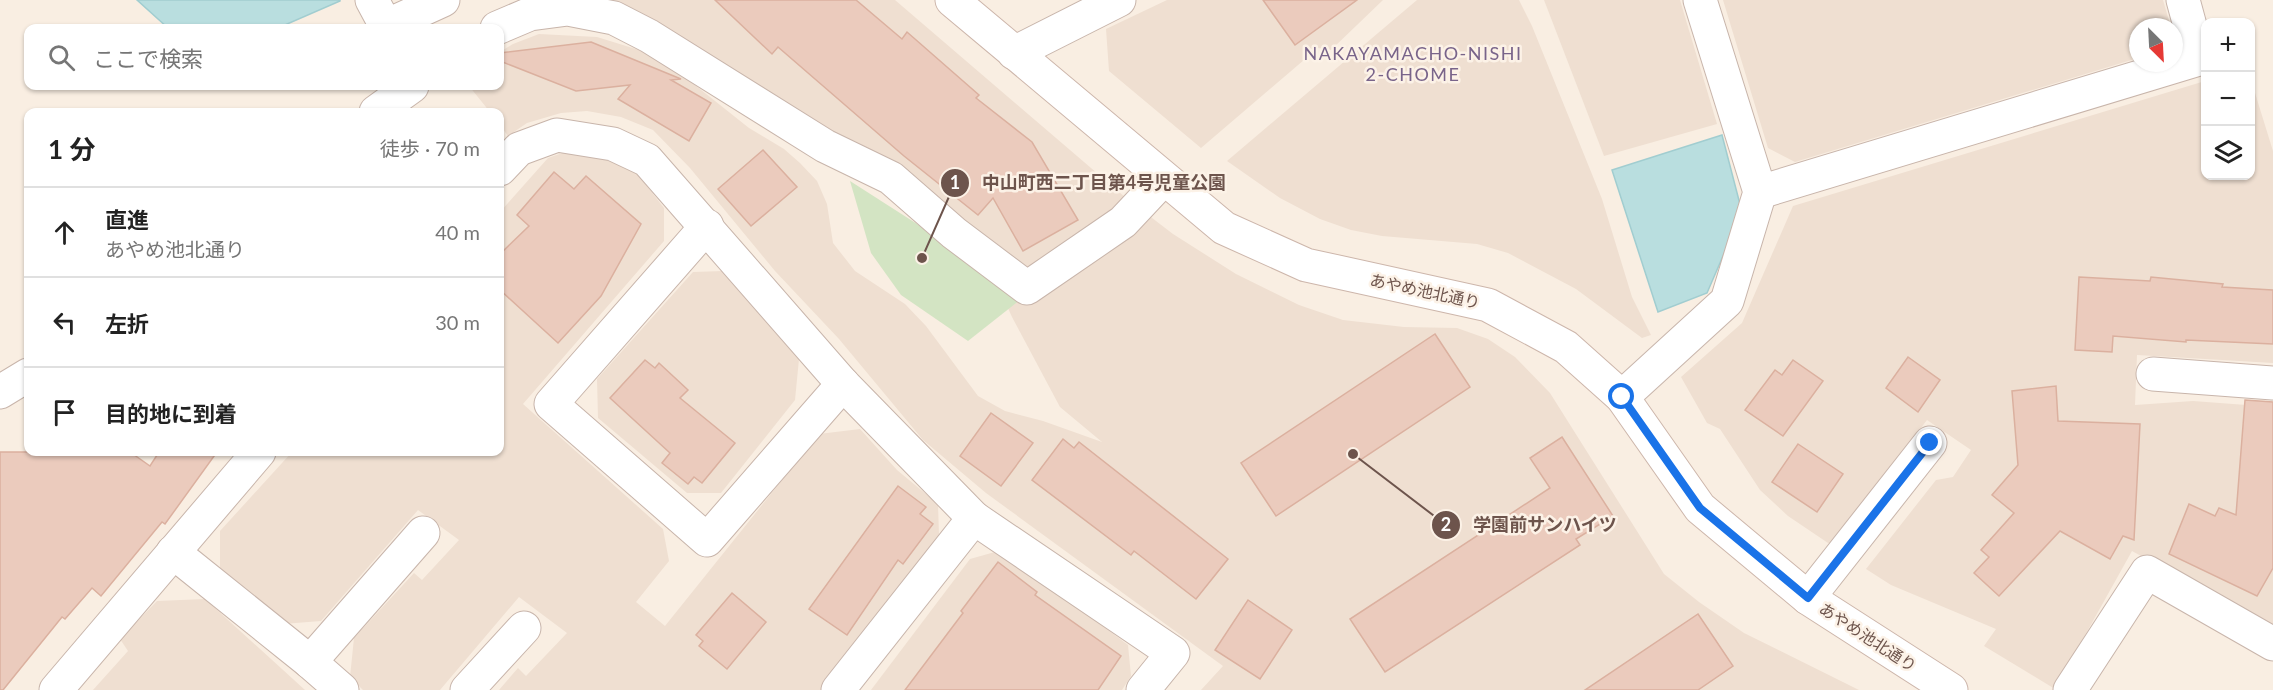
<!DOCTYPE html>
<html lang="ja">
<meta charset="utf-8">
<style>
body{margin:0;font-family:Lato,"Noto Sans JP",sans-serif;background:#f2f2f2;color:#222}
.controls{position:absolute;right:18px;top:18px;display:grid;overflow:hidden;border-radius:12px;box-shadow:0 2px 4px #0004}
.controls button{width:54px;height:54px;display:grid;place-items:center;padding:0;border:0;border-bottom:2px solid #e0e0e0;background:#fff;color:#222;font:30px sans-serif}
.compass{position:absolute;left:2129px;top:18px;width:54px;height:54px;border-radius:50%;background:#fff;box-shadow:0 2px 4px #0004;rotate:156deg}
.stop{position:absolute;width:18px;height:18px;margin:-14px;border:4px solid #1a73e8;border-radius:50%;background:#fff}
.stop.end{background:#1a73e8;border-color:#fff;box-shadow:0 2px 6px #0008}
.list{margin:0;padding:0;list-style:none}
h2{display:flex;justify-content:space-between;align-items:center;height:78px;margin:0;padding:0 24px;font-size:26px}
h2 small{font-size:20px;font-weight:400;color:#767676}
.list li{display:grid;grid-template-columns:39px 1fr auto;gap:18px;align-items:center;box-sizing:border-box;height:90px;padding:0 24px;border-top:2px solid #e0e0e0}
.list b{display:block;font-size:22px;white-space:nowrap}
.list p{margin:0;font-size:20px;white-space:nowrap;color:#767676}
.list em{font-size:20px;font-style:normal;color:#767676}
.icon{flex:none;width:33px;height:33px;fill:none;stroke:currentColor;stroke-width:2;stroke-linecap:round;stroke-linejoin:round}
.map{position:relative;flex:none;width:2273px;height:690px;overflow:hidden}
.search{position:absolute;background:#fff;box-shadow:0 2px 4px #0004;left:24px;top:24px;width:480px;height:66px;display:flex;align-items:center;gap:15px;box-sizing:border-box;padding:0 21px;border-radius:12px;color:#767676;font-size:22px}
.panel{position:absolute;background:#fff;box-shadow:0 2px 4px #0004;left:24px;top:108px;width:480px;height:348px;border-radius:12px}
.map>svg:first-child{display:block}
.residential{fill:#efdfd1}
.green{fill:#d3e4c3}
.water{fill:#b9dedf;stroke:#a1cdd0;stroke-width:1.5}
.building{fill:#ebcbbd;stroke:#dbb09f;stroke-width:1.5}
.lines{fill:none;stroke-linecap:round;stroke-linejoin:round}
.street-casing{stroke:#c8b5ab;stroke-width:35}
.secondary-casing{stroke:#cdb6ab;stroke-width:35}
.street{stroke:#fff;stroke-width:33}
.secondary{stroke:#fff;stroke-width:33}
.route{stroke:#1a73e8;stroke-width:8}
.labels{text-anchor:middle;stroke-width:5;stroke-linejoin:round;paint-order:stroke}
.street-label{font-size:16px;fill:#6d544c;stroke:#fcf2e7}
.neighbourhood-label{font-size:18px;letter-spacing:1.5px;fill:#79648a;stroke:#fcf2e7}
.leader{fill:none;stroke:#6d544c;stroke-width:2}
.callout-dot{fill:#6d544c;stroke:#fcf2e7;stroke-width:2}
.mark-label{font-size:18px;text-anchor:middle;font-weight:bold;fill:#fff}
.callout-label{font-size:18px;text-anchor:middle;font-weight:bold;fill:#6d544c;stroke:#fcf2e7;stroke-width:5;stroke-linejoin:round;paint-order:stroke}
</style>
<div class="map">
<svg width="2273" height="690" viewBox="0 0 2273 690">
<rect width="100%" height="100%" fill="#f9eee2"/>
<g class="residential">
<polygon points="604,0 895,0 1126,198 1173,234 1236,274 1299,305 1343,320 1404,327 1457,328 1488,339 1515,357 1550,393 1664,574 1699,602 1744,633 1859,690 1201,690 1223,666 986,493 923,440 839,339 775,271 690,168 653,130 621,117 587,111 561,113 527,123 508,136 500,125 500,112 490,112 469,86 500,86 500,52 513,44 539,34 597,37 639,50 676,70 749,128 784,149 800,163 817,181 827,204 833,243 855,271 905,304 926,326 978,396 1005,411 1043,421 1102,442 1060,407 1012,317 996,282 883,163"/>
<polygon points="1167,0 1383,0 1331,50 1318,48 1201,148 1109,71 1106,29"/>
<polygon points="1417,0 1519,0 1532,26 1602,199 1632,297 1651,335 1642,338 1576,289 1508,253 1477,244 1382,236 1351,230 1320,219 1280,198 1227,161"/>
<polygon points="1544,0 1680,0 1717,124 1604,156"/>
<polygon points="1723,0 2163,0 2170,24 2169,27 2138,27 2138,58 1795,162 1768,148"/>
<polygon points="2251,80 2273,151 2273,363 2137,355 2135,405 2193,401 2273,407 2273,628 2132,551 2055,689 1984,646 1996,629 1891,585 1866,569 1936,480 1953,477 1971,450 1927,420 1831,545 1788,516 1760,490 1720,429 1707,423 1681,377 1742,323 1793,206 2205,81 2206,176 2250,176"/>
<polygon points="571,150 590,150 632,167 664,208 664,241 523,404 663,529 669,561 636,602 665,626 819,434 860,429 897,470 938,504 939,535 823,690 499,690 518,668 526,676 567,633 519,597 440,690 363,690 350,677 354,638 414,573 422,580 459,540 418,510 321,621 283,624 220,571 220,531 292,452 500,452 500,212 548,158"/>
<polygon points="723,271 799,359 795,400 721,493 687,493 598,418 597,379 693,272"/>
<polygon points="1002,550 1128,645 1131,676 1122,690 871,690 970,559"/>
<polygon points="205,599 305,690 93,690 128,651 120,639 157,601"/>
</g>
<polygon class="green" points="850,181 978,263 1025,296 968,341 901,295 871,253"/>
<g class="water">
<polygon points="137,0 340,0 340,1 278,28 168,28"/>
<polygon points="1722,135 1742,212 1707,293 1658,312 1612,170"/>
</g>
<g class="building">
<polygon points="715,0 856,0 902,39 907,32 979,95 976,98 1032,142 1078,220 1023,251 993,198 978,215 904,156 778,47 772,54"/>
<polygon points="1263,0 1357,0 1295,45"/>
<polygon points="591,42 681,79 671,80 711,103 689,141 618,99 630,85 576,91 500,61 500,53"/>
<polygon points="763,150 797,187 751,226 718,189"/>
<polygon points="554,172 574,189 586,176 641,224 601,296 558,343 500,290 500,254 529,226 517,215"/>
<polygon points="2079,277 2150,281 2151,277 2223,284 2222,287 2273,290 2273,344 2186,340 2186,342 2113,336 2112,352 2075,350"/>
<polygon points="1435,334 1470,387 1276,516 1241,463"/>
<polygon points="1908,357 1940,380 1918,412 1886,388"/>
<polygon points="645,360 655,368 659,363 688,390 680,398 735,443 702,483 694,477 688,484 662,463 670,453 610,398"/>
<polygon points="1793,360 1823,381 1783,436 1745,410 1775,370 1782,375"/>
<polygon points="2056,386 2058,421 2140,424 2134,540 2123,536 2110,559 2060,531 1999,596 1974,573 1989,557 1981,550 2014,513 1992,495 2018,465 2012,391"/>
<polygon points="2245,400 2273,402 2273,568 2257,596 2169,554 2189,504 2215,516 2219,508 2236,515"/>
<polygon points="991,413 1033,443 1001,486 960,456"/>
<polygon points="1562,437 1613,516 1576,539 1580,545 1385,672 1350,619 1550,488 1530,458"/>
<polygon points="1063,439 1074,448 1079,442 1228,559 1196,599 1134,551 1131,555 1032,480"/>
<polygon points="1798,444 1843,474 1817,512 1772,482"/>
<polygon points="0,452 130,452 150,466 159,452 217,452 165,524 162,522 101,596 92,588 65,619 62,617 3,690 0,690"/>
<polygon points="898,486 926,507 920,514 933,524 903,564 898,560 847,635 809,609"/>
<polygon points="998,562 1037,592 1035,595 1121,656 1098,690 905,690 963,613 961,611"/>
<polygon points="732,593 766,622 727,669 699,646 703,641 696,635"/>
<polygon points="1248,600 1292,630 1260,679 1215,650"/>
<polygon points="1698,614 1733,666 1698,690 1585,690"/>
</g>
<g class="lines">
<defs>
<g id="street">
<polyline points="372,0 386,26 443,0"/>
<polyline points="497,28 530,14 568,9 614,18 649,36 825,146 891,178 954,233 1027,288 1123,222 1154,189"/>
<polyline points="1014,53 1119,0"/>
<polyline points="376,112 412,86"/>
<polyline points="500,169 519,149 557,135 613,144 647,160 843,384 974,518 1173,653 1143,690"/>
<polyline points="1760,192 2199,59 2183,0"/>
<polyline points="707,226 551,404 707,540 843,384"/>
<polyline points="2153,374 2273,383"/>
<polyline points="0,392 28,375"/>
<polyline points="1622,397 1727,301 1760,192 1700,0"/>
<polyline points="173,552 310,662 342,690"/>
<polyline points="1808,598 1930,443"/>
<polyline points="310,662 423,533"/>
<polyline points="56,690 259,452"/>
<polyline points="467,690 524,628"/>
<polyline points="838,690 974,518"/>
<polyline points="2070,690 2147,572 2273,644"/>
</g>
<polyline id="secondary" points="952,0 1224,228 1306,265 1488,305 1566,347 1622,397 1700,508 1808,598 1951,690"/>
</defs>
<use href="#street" class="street-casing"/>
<use href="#secondary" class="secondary-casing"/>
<use href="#street" class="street"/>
<use href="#secondary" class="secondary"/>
</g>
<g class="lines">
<polyline class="route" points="1622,397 1700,508 1808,598 1930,443"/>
</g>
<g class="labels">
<g class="street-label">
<text transform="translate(1425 291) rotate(12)" y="6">あやめ池北通り</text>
<text transform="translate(1868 637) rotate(33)" y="6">あやめ池北通り</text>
</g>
<g class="neighbourhood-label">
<text x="1413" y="60">NAKAYAMACHO-NISHI<tspan x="1413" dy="21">2-CHOME</tspan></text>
</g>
</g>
<path class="leader" d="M922 258L955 183M1353 454L1446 525"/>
<g class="callout-dot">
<circle cx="922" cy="258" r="6"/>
<circle cx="1353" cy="454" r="6"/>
<circle cx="955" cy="183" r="15"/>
<circle cx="1446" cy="525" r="15"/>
</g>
<g class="mark-label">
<text x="955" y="189">1</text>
<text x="1446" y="531">2</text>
</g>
<g class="callout-label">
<text x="1104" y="189">中山町西二丁目第4号児童公園</text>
<text x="1545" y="531">学園前サンハイツ</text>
</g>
</svg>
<div class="controls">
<button>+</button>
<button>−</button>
<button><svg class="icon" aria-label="layers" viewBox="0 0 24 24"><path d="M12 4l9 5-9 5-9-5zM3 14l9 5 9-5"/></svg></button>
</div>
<svg class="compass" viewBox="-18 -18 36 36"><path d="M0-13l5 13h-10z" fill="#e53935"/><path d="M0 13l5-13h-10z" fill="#767676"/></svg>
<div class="stop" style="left:1622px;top:397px"></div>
<div class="stop end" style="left:1930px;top:443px"></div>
<div class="search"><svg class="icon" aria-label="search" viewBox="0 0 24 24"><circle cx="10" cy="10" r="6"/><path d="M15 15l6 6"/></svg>ここで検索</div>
<section class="panel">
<h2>1 分<small>徒歩 · 70 m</small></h2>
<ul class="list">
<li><svg class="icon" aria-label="ahead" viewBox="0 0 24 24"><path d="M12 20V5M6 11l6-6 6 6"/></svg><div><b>直進</b><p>あやめ池北通り</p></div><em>40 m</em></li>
<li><svg class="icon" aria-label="left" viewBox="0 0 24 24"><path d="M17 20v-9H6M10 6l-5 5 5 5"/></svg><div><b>左折</b></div><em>30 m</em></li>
<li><svg class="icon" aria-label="arrive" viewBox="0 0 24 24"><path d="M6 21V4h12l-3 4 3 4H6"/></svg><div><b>目的地に到着</b></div></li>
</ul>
</section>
</div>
